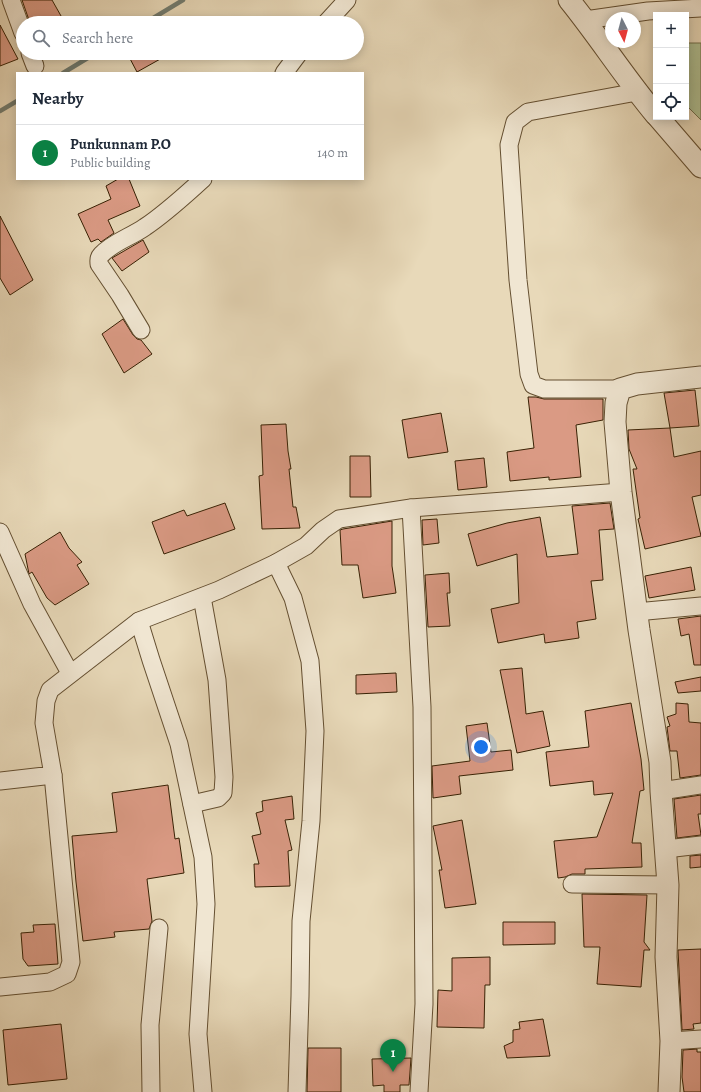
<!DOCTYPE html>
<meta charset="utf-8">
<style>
body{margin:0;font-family:Alegreya,serif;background:#f2f2f3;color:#1f2937}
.controls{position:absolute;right:12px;top:12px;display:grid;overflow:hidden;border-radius:0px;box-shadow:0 2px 10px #0003}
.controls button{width:36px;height:36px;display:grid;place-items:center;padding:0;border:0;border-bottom:1px solid #e0e1e3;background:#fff;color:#1f2937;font:20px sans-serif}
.compass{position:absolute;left:605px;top:12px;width:36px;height:36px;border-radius:50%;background:#fff;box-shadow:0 2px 10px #0003;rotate:174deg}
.you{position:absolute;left:481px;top:747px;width:14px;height:14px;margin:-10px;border:3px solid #fff;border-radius:50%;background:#1a73e8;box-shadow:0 0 0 6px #1a73e833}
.badge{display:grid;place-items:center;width:26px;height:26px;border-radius:50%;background:#0b8043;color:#fff;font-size:13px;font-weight:700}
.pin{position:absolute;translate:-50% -33px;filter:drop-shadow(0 1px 2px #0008)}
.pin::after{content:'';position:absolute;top:21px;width:14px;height:12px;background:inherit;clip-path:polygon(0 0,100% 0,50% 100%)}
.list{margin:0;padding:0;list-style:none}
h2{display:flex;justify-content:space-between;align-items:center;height:52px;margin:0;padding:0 16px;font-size:17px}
h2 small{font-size:13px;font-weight:400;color:#747a83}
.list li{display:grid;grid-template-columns:26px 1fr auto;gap:12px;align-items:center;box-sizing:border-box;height:56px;padding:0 16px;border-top:1px solid #e0e1e3}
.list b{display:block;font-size:15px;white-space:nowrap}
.list p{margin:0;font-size:13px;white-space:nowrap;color:#747a83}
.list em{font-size:13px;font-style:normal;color:#747a83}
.icon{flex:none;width:22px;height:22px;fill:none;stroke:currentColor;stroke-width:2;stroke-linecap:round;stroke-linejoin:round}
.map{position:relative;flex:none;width:701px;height:1092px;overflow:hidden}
.search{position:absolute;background:#fff;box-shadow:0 2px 10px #0003;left:16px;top:16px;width:348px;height:44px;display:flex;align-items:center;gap:10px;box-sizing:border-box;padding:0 14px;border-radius:22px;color:#747a83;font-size:15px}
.panel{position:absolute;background:#fff;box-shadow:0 2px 10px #0003;left:16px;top:72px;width:348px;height:108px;border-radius:0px}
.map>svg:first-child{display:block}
.green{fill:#b0c093;stroke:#74704c}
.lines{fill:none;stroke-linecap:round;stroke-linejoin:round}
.stream{stroke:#727c70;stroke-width:4.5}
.building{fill:#da9a84;stroke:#382104}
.minor-casing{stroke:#644f31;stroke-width:19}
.tertiary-casing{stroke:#644f31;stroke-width:23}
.minor{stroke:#f0e6d2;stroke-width:17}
.tertiary{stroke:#f0e6d2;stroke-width:21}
</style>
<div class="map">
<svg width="701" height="1092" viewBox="0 0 701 1092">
<rect width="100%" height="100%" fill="#e8d9b9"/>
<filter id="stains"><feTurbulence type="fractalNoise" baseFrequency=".005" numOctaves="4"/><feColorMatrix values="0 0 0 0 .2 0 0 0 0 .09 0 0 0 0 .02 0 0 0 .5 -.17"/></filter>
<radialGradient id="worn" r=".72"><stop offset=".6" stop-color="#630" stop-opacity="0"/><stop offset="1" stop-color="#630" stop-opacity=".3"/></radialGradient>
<polygon class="green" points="686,43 701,43 701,120 686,105"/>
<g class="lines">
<g class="stream">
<polyline points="145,23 183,0"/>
<polyline points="63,73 96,53"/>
<polyline points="0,111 17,101"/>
</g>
</g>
<g class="building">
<polygon points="22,0 52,0 65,23 30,23"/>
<polygon points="0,25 18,59 0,66"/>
<polygon points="127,53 171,53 137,72"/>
<polygon points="118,179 129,179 140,206 108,220 114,233 101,242 98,239 91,242 78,214 111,199 106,186"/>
<polygon points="0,216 33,280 10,295 0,278"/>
<polygon points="143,240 149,252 122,271 112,258"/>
<polygon points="123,319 133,335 137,339 141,340 152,354 124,373 102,334"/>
<polygon points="695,390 699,426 670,428 664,393"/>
<polygon points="528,397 536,397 544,399 603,399 603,420 576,425 581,477 549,480 549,477 510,481 507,452 534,448"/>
<polygon points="441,413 448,452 408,458 402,420"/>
<polygon points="286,424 288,451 291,469 289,469 293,507 296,507 300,528 262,529 259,476 263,475 261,425"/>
<polygon points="670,428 674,457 701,451 701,495 692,497 701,536 645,549 638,519 640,518 633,469 637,469 629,449 628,430"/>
<polygon points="350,456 370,456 371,497 350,497"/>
<polygon points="484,458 487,487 458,490 455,461"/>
<polygon points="225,503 235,529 164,554 152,522 184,510 187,516"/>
<polygon points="610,503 614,529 599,530 603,580 591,581 596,619 577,622 579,638 545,643 544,634 498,643 491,609 519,603 517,554 477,566 468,534 507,523 540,517 547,557 578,554 572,506"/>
<polygon points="437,519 439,543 423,545 422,520"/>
<polygon points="392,521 392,566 396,593 363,598 358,565 342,565 340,530 343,529"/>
<polygon points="60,532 69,548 82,562 77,565 89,584 55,605 47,598 32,572 29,574 25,554"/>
<polygon points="691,567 695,590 649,598 645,576"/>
<polygon points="449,573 450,593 447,593 450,626 428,627 425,575"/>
<polygon points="701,616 701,665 694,665 689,634 681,636 678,619"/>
<polygon points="522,668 526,714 543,711 550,746 517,753 500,670"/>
<polygon points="396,673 397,692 356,694 356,675"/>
<polygon points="701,677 701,691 678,693 675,682"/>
<polygon points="631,703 641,759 644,790 640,791 632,843 641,843 642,867 585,869 585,874 572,874 565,877 558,878 554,841 597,837 613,793 594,795 593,781 550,786 546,752 589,747 585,711"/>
<polygon points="676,703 688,704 689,722 701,723 701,775 680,778 677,751 670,751 667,727 670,726 667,717 676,714"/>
<polygon points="487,723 491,752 511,750 513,770 459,776 461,794 433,798 432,766 470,761 466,726"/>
<polygon points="168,785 175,839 179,838 184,873 147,879 152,921 149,929 114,932 115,937 83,941 76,882 72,836 117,832 112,793"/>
<polygon points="701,795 701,814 698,814 701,835 677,838 674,799"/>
<polygon points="292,796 294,819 285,820 292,850 288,851 290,886 255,887 254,864 259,864 252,836 261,834 256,813 263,811 262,801"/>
<polygon points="462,820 476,904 445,908 439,870 442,870 433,826"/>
<polygon points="701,855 701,867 690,868 690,856"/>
<polygon points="582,894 647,895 644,942 650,950 644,950 641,987 597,984 600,947 584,947"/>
<polygon points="503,922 555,922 555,944 503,945"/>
<polygon points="55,924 58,964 28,966 23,959 21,933 34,932 33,925"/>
<polygon points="701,949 701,1023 693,1024 694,1029 682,1030 678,950"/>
<polygon points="490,957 490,985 485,985 484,1028 437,1027 438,990 452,991 452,958"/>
<polygon points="543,1019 550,1056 507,1058 504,1046 513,1042 513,1030 520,1029 519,1022"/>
<polygon points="61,1024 67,1079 8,1085 3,1030"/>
<polygon points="308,1048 341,1048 341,1092 307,1092"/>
<polygon points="697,1049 697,1052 701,1052 701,1092 684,1092 682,1077 683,1050"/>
<polygon points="411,1058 409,1085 400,1085 400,1092 384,1092 384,1085 373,1086 372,1059"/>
</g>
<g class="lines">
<defs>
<g id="minor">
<polyline points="11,0 23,33"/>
<polyline points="585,20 648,11 701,8"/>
<polyline points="326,23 347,0"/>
<polyline points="30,53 35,66"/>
<polyline points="284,73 299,53"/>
<path d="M141,330L120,295L99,264C99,260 98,258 101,255C113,242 131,237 145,227C166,213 184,196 203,179"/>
<polyline points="620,389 544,389 533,385 529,374 518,280 509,145 515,122 528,112 637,92"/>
<polyline points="411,508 422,707 424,1004 419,1092"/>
<polyline points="0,532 32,604 70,673"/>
<polyline points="276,563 293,598 310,661 315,731 311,821 301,921 300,996 297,1092"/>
<polyline points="636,612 701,606"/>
<polyline points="139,621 151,660 179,744 203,857 206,904 198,1034 203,1092"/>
<polyline points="0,781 53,775 44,723 46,701 50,690 139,621 219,590 276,563 306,546 323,530 339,519 411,508 621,492"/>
<polyline points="661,791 701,785"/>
<polyline points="192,804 218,798 223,793 224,777 217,680 202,597"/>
<polyline points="666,849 701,845"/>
<polyline points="572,884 668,885"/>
<polyline points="0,987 50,982 67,974 71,962 53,775"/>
<polyline points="671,1041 701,1039"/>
<polyline points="151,1092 150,1025 159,928"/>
</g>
<g id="tertiary">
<path d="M569,0C599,37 625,78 656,115"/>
<polyline points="658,117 701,167"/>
<polyline points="669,1092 671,1041 666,957 668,885 661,791 660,762 639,630 621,492 615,422 616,403 620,389 637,384 701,377"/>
</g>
</defs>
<use href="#minor" class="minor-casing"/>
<use href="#tertiary" class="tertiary-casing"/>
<use href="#minor" class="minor"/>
<use href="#tertiary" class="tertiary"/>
</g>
<rect width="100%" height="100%" filter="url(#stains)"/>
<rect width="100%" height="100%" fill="url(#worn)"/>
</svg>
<div class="controls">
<button>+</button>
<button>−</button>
<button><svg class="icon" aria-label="locate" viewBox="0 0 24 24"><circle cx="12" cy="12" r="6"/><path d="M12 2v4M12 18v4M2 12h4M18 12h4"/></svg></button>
</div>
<svg class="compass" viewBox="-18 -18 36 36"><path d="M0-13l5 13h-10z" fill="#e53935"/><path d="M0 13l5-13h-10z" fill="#747a83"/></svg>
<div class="you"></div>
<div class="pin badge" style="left:393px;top:1072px">1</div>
<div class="search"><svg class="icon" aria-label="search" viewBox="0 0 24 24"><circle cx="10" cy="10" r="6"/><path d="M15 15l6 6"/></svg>Search here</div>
<section class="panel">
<h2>Nearby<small></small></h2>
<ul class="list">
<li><span class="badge">1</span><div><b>Punkunnam P.O</b><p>Public building</p></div><em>140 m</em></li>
</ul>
</section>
</div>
